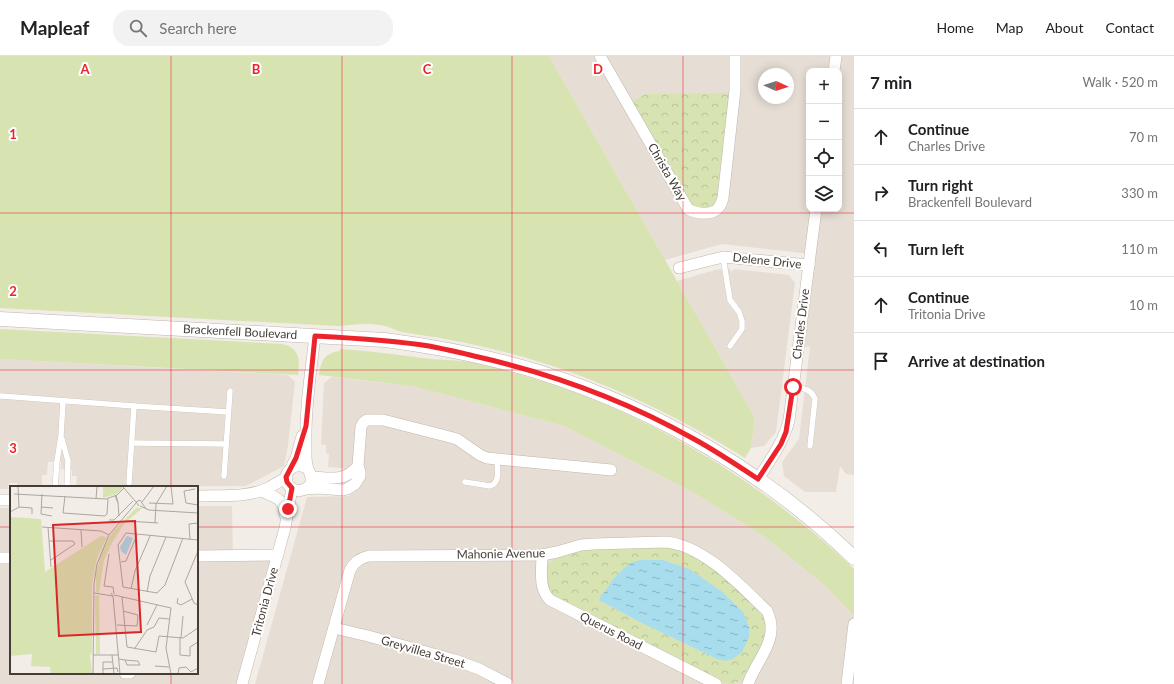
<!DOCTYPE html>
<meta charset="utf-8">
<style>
body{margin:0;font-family:Lato,sans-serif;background:#f2f2f2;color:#202124}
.controls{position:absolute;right:12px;top:12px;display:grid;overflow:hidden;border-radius:8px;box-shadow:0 2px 10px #0003}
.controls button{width:36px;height:36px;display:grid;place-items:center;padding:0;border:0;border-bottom:1px solid #e0e0e0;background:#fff;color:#202124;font:20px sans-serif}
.compass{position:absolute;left:758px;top:12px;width:36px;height:36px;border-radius:50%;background:#fff;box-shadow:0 2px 10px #0003;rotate:93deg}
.stop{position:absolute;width:12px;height:12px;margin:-9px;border:3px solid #ed232b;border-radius:50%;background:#fff}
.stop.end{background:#ed232b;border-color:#fff;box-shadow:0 1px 4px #0008}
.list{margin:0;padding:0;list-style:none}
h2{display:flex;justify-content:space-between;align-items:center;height:52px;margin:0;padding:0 16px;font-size:17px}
h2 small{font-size:13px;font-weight:400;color:#757577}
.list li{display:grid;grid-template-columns:26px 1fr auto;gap:12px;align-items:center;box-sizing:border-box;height:56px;padding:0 16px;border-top:1px solid #e0e0e0}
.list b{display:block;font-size:15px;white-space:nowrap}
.list p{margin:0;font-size:13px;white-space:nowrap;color:#757577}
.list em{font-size:13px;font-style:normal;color:#757577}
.icon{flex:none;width:22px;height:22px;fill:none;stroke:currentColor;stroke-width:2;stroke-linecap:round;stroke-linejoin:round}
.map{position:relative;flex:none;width:854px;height:628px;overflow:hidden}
header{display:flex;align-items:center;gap:24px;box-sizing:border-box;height:56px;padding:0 20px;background:#fff;border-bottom:1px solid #e0e0e0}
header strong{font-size:19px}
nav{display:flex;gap:22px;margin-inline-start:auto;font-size:14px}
.search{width:280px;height:36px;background:#f2f2f2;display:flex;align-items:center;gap:10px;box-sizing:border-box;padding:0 14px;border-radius:16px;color:#757577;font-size:15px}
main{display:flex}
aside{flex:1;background:#fff}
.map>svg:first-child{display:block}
.residential{fill:#e6ded5;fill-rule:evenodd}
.green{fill:#d7e4b2}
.park{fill:url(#park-crowns);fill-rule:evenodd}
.water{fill:url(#water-ripples)}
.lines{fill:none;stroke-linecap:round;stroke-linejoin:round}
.service-casing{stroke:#c0b6ad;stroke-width:6}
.minor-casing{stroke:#c0b6ad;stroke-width:12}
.tertiary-casing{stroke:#c0b6ad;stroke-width:15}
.service{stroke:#fff;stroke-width:5.5}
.minor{stroke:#fff;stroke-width:11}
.tertiary{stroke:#fff;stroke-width:14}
.route{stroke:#ed232b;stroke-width:5}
.grid{fill:none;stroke:#ed232b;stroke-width:1;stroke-opacity:0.55}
.labels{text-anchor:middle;stroke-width:4;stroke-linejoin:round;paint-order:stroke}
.street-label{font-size:12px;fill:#453d36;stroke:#fff}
.inset-road{fill:none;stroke:#ada7a0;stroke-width:1}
.view{fill:#d62828;fill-opacity:0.15;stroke:#d62828;stroke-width:2}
.inset-edge{fill:none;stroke:#453d36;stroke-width:2}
.grid-label{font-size:13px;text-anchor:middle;font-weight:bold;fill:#ed232b;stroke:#fff;stroke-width:4;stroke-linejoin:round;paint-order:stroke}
</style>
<header>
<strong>Mapleaf</strong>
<div class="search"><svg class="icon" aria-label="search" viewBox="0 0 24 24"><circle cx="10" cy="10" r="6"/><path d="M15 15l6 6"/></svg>Search here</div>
<nav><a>Home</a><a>Map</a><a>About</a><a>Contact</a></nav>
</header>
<main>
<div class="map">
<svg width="854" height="628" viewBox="0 0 854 628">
<defs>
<pattern id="park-crowns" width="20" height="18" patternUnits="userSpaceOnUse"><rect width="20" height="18" fill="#d7e4b2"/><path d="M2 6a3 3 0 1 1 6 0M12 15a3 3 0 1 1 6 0" fill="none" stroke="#bac49a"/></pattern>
<pattern id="water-ripples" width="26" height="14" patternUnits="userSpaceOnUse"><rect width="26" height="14" fill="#a7ddec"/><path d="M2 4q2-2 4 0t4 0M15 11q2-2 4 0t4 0" fill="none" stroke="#8ab4c0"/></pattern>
</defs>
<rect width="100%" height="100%" fill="#f2ede7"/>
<g class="residential">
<path d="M549,0H854V419L846,418L840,410L836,436H805L784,420L782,406L799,383L810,291L799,290L811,198L722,188L665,204ZM809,15H839V153H809ZM764,18H788V42H764Z"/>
<polygon points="730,212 731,216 734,213 789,219 795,227 776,376 764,390 751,392 755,362 677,225 715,214"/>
<polygon points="0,303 288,319 295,326 288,389 284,410 246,430 104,431 76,430 77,420 72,420 72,414 61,413 61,406 48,406 47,419 42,419 42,431 17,431 17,427 9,427 8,433 0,433"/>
<polygon points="332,321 412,330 564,370 696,438 765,481 824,529 854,560 854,628 255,628 307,441 350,440 342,427 349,424 343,412 328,411 329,398 326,397 326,389 321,388 324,327"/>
<polygon points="197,450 232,450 233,499 277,498 241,628 0,628 0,452 11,452 11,617 197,617"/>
</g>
<g class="green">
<path d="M0,0H549L755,362L751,392L745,402C640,337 536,295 414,278C410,277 406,277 402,276C396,275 391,271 385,270C369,266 353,269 337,270L0,252Z"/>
<path d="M0,273L282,288C300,292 300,304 298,319L0,303Z"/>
<path d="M340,293C370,295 400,299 430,303C445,304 461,304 475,307C616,338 744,411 849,508L854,513V560L824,529L765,481L696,438L564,370L412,330L319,319C321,305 324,297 340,295Z"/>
</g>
<g class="park">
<path d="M730,37L716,146C710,153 701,154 693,151L631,46L646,38Z"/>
<path d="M664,491L685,495L714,513L725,521L762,557L766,569L765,581L756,601L746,616L744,623L740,625L733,628H728L716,624L555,542L547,533L546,514L549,507L555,502L585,493ZM663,504L689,513L721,535L717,603L640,566L599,544L601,539L606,534L613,523Z"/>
</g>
<polygon class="water" points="640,504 663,504 689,513 721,535 743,556 749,571 749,581 742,596 734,602 726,605 717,603 640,566 599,544 601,539 606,534 613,523 630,507"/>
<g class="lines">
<defs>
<g id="service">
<polyline points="723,201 730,244 739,256 742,265 742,273 730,290"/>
<path d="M793,331C803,333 811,332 815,343L810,390"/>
<polyline points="1,340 134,350 129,427"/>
<polyline points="134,350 228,356"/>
<polyline points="62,383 68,405 67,431"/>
<polyline points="132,387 226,388"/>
<polyline points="224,420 230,335"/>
<path d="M465,426L490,430C501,426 497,413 497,403"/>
<polyline points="55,431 57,405 61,380 63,345"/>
</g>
<g id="minor">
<path d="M600,0L688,153C696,158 713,160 719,151C721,149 722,145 723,142L735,34V0"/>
<polyline points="834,15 836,0"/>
<polyline points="679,212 723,201 809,209"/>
<polyline points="291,412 296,402 302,380"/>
<path d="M308,413C293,403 279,420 290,431C296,437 307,435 311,427C313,421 310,418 308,413C307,410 306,405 306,401C306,396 306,391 306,386C305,351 311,315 315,280"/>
<path d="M312,421C330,422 345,426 358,410"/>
<path d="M758,423C770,404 784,386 789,364L816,153"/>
<polyline points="306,433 318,432 343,434 347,433 355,428 360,420 360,416 358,410 361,371 363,367 367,364 383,364 442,379 457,383 480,399 487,402 611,414"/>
<path d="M261,435C275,441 285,443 285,459"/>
<path d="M197,440C219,439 248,442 268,432C274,429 280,425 287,421"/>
<polyline points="0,444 11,444"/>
<path d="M542,499C542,514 538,532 550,544L716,628"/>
<polyline points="197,500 278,499"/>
<polyline points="0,502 11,502"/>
<polyline points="334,572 368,580 455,604 479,613 508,628"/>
<polyline points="125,617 130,617"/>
<polyline points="242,628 285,472 292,432"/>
<path d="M318,628L350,514C354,506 360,502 369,500L542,499L557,496L581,489L594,488L664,486C703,488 741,530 767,555C781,583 756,604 748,628"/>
<polyline points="847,628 854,568"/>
</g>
<path id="tertiary" d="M0,263L385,284C438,291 491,301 542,317C657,354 767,417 854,502"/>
</defs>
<use href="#service" class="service-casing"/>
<use href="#minor" class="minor-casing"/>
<use href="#tertiary" class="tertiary-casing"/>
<use href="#service" class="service"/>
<use href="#minor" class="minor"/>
<use href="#tertiary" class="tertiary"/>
</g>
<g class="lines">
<path class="route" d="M288,453L292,432L287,426L286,421L296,402L306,370L315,280C353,282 391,284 429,290C444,293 459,296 474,300C550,317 625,344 694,383C716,395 737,409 758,423L781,388L786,376L793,331"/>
</g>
<path class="grid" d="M171,0V431M342,0V628M512,0V628M683,0V628M0,157H854M0,314H854M0,471H11M197,471H854M171,617V628"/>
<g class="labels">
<g class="street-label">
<text transform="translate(667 116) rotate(60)" y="4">Christa Way</text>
<text transform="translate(767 205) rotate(6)" y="4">Delene Drive</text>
<text transform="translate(801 268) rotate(-83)" y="4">Charles Drive</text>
<text transform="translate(240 276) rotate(3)" y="4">Brackenfell Boulevard</text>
<text transform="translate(501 498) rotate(-1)" y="4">Mahonie Avenue</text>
<text transform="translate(265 546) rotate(-75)" y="4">Tritonia Drive</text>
<text transform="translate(611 575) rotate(27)" y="4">Querus Road</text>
<text transform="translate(423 596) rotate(16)" y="4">Greyvillea Street</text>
</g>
</g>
<g transform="translate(10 430)">
<rect width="188" height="188" fill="#f2ede7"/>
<path d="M126,22H132L113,39L102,57L94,74L89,107L86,106V87L92,65L102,47ZM0,31L31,33L35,86L91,50L97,51L87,72L82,98V166L80,170L82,188H41L40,181L21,180L22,168L0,170ZM89,109L90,168H86L85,110Z" fill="#d7e4b2"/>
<path d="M93,0H112V3L106,8L93,12Z" fill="#d7e4b2"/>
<path d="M117,50L123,52L116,69L111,65L110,61Z" fill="#a7ddec"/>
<path class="inset-road" d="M8,0L9,21M113,1L126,16M185,3L174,5L176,17L188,19M4,8L96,13L107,9L114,2M32,8L31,28L42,30M55,10L53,27L95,30L97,28L98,13M105,10L108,17L106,9M86,13L87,0M132,16L144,0M108,17L109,30M139,17L163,18L161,0M129,20L126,16L130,14L136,23M130,20L139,24L188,27M31,21L43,22M0,26L9,21L22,22V28M99,34H104L123,15M117,35L148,37M145,37L146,18L157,0M32,41L91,45L99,49M38,41L41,81M71,44L72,61M173,52L155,99L147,107L113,101L108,59L116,47L188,54M180,53L179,38L188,37M39,55H63L65,58L41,74M188,65L175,96L184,117L188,119M99,68L94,100L103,101L104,108M111,76L116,75L127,49M121,103L125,85L140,50M137,106L140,90L156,51M84,107L103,110L101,107M104,109L161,122L156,162L161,188M103,110L110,188M112,111L117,161L146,166L149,150L173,152L188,142M168,112L167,117L171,119L182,113M107,139L127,140L128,129L113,125M137,139L147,119M170,152V169L180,170V161L188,156M171,152L173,130M125,162L137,144L144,141L149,132L159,133M83,169H109M102,169L104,188M109,173L115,174L126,175H128L130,179H117L115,174M145,180L159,181M93,183L107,182L108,186M83,188L84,98L87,78L99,49L126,17M93,188V176H102M168,188L169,182L176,181L181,186L188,182"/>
<path class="view" d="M125,35L131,146L49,150L43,39Z"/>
<rect width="188" height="188" class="inset-edge"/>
</g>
<g class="grid-label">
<text x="85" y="18">A</text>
<text x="256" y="18">B</text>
<text x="427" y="18">C</text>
<text x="598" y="18">D</text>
<text x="13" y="83">1</text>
<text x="13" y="240">2</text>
<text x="13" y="397">3</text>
</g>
</svg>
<div class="controls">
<button>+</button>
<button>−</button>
<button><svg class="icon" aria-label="locate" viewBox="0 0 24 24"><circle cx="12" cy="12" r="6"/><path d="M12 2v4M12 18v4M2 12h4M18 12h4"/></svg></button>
<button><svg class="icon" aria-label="layers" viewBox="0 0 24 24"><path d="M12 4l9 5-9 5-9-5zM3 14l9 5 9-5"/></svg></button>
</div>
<svg class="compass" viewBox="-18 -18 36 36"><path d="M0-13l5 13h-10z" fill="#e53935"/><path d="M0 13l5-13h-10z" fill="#757577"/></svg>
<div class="stop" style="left:793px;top:331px"></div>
<div class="stop end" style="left:288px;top:453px"></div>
</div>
<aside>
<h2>7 min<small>Walk · 520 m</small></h2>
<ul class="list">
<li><svg class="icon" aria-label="ahead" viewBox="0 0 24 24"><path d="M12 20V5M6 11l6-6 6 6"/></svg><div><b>Continue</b><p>Charles Drive</p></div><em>70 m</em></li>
<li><svg class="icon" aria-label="right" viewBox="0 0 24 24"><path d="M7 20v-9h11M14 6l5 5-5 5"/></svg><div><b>Turn right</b><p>Brackenfell Boulevard</p></div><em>330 m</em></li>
<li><svg class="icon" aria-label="left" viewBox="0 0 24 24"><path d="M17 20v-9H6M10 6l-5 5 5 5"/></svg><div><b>Turn left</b></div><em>110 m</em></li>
<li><svg class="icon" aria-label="ahead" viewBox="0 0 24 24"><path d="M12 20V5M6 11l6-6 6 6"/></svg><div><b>Continue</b><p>Tritonia Drive</p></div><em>10 m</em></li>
<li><svg class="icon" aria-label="arrive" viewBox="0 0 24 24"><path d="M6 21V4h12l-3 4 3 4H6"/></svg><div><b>Arrive at destination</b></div></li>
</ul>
</aside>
</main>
